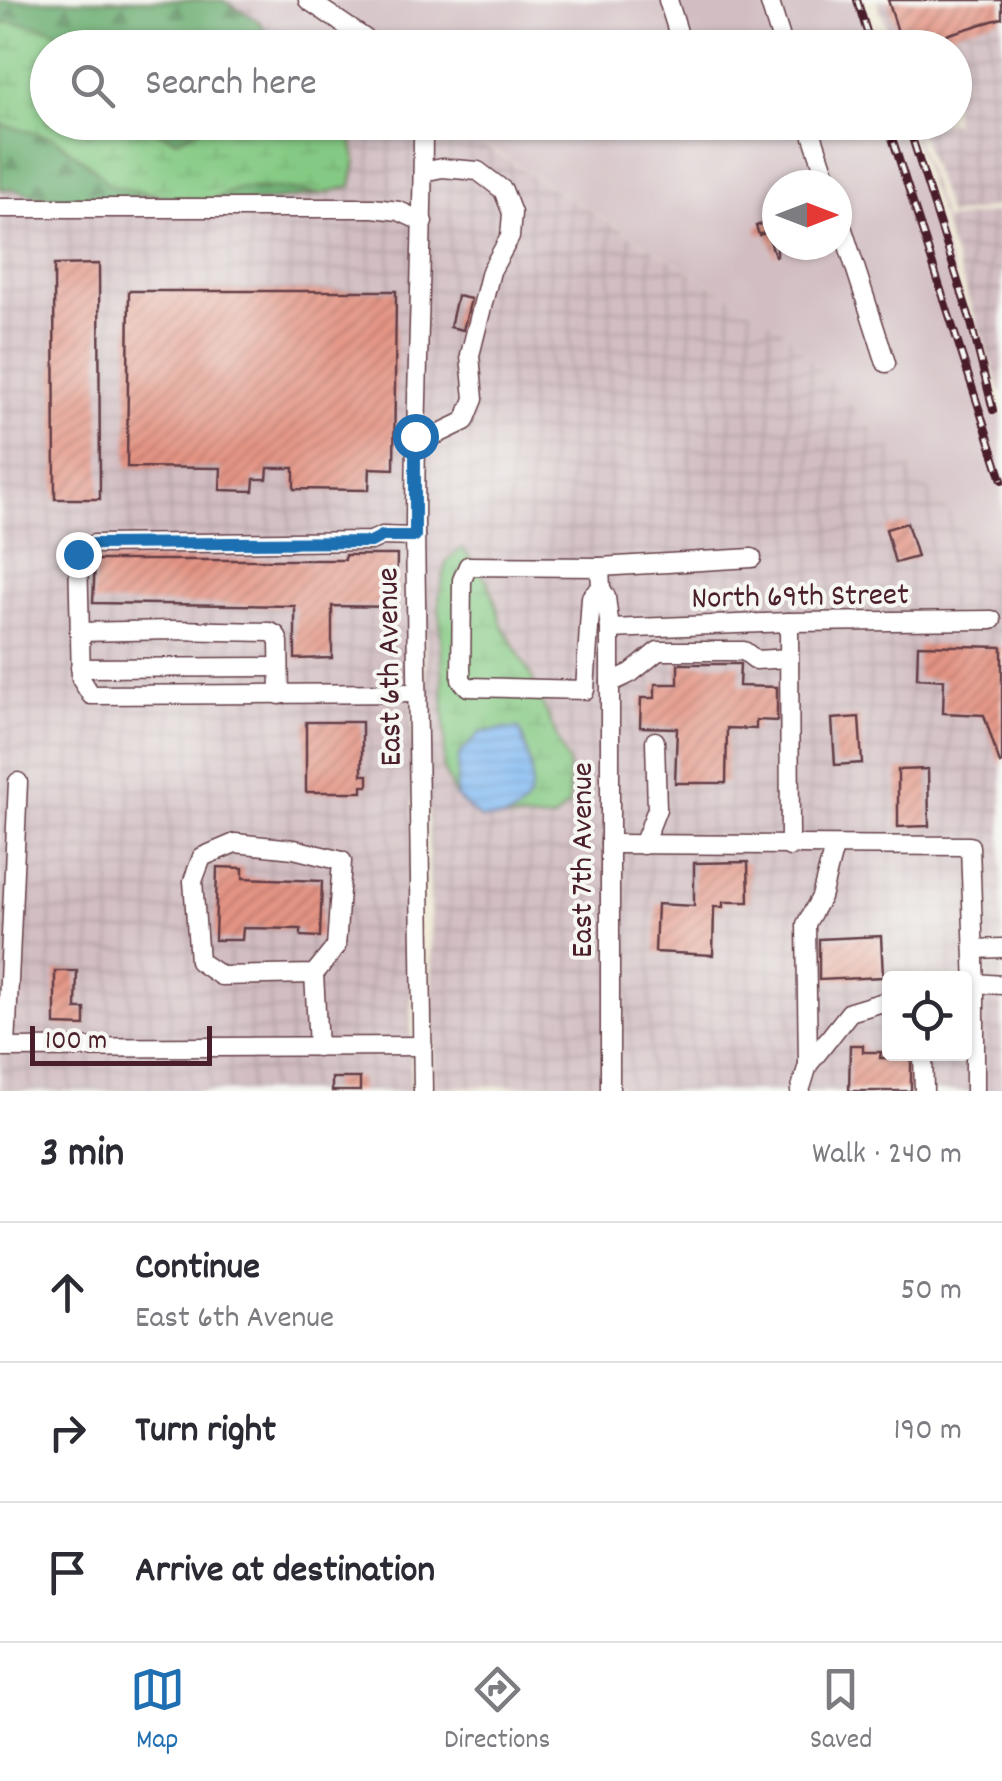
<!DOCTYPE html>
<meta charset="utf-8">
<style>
body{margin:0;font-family:Dekko,sans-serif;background:#f7f7f7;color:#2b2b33}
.controls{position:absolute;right:30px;bottom:30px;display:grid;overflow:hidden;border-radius:10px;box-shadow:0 2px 8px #0004}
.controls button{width:90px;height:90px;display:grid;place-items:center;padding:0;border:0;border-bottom:2px solid #e1e1e2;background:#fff;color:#2b2b33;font:50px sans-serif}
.compass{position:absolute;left:762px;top:170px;width:90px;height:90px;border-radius:50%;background:#fff;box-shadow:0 2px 8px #0004;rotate:90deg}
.scale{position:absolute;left:30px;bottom:25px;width:182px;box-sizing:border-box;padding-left:10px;border:5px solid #4a1f2b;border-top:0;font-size:28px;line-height:35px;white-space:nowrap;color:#4a1f2b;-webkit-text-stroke:8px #f6f6f2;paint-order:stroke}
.stop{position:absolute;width:30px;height:30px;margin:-22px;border:8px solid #1f6fb2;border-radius:50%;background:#fff}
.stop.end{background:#1f6fb2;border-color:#fff;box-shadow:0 2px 10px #0008}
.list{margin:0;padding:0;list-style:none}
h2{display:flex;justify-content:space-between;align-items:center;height:130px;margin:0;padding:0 40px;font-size:42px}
h2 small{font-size:32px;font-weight:400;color:#7c7c81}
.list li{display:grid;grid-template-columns:65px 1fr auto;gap:30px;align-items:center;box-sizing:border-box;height:140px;padding:0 40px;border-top:2px solid #e1e1e2}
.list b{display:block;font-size:38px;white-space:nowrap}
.list p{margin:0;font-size:32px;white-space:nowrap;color:#7c7c81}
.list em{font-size:32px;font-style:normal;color:#7c7c81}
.icon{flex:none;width:55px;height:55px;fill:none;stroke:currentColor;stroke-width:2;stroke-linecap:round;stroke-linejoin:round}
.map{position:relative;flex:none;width:1002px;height:1091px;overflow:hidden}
.search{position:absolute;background:#fff;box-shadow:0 2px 8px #0004;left:30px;right:30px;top:30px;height:110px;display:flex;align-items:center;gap:25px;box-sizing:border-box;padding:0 35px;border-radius:55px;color:#7c7c81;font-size:38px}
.sheet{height:550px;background:#fff}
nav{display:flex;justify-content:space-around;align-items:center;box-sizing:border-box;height:140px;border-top:2px solid #e1e1e2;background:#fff;font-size:28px;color:#7c7c81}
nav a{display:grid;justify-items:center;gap:5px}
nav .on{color:#1f6fb2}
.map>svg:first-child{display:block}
.industrial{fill:url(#industrial-grid);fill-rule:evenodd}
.railway{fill:#d2bec2;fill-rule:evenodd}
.forest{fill:url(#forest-firs);stroke:#5b664e;stroke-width:2.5}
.wetland{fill:url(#wetland-marsh);stroke:#687458;stroke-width:2.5}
.water{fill:url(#water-rules);stroke:#666d8f;stroke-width:2.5}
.building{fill:url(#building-hatch)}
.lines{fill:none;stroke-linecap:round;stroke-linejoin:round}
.minor-casing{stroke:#633e45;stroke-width:21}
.minor{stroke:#fff;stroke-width:18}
.rail-casing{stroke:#4a1f2b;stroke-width:8}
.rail{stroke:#f6f6f2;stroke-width:4;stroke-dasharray:11;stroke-linecap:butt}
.route{stroke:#1f6fb2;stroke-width:12}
.labels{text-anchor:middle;stroke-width:8;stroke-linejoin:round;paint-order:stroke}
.street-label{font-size:32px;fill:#4a1f2b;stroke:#f6f6f2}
</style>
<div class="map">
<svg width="1002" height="1091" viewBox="0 0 1002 1091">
<defs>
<pattern id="industrial-grid" width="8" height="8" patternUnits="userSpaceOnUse" patternTransform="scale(2.5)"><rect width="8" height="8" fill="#d2bec2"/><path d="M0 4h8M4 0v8" fill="none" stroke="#b6a3a7"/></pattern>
<pattern id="forest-firs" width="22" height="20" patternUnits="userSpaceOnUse" patternTransform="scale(2.5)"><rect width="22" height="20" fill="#6cae72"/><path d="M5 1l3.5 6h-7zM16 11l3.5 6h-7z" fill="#5b8d5e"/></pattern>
<pattern id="wetland-marsh" width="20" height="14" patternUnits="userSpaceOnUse" patternTransform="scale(2.5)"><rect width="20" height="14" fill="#85ca84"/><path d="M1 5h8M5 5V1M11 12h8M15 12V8" fill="none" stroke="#74ad72"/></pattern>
<pattern id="water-rules" width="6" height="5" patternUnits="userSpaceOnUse" patternTransform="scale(2.5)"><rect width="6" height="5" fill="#83bbf3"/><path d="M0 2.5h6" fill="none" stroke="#73a0d0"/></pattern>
<pattern id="building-hatch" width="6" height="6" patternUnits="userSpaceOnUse" patternTransform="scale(2.5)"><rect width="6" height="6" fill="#e49484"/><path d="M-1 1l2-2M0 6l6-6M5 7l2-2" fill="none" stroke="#bb786c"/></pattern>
</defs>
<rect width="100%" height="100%" fill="#f6f6f2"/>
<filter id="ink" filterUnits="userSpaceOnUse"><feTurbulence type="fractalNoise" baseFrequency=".01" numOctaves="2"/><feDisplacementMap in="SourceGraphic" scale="20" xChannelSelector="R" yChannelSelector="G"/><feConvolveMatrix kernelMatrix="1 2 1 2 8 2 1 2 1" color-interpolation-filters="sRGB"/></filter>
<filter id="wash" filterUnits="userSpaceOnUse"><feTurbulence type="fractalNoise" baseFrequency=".0048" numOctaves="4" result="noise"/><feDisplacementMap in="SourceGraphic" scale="40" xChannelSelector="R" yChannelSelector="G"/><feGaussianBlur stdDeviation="2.25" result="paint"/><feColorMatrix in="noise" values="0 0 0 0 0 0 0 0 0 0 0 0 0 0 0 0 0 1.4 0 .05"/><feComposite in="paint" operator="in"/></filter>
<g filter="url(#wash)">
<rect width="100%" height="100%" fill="#f1ebd8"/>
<g class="industrial">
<path d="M0,0H247L325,47L48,48V122L447,123L782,328L935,496L1002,575V1091H620L619,1084L434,1087L417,262L410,1091H0ZM890,978H964V1054H890Z"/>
<polygon points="877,0 1002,0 1002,205 948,216 917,123 954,122 954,48 893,47"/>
<polygon points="908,123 911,123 944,220 1002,211 1002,396"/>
</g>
<g class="railway">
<polygon points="237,0 863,0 878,47 319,47"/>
<path d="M449,123H902L1002,416V575L935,496L782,328ZM777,185H837V245H777Z"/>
</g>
<polygon class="forest" points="0,0 222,0 259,21 270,36 284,47 48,48 48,122 348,123 356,160 351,186 322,194 262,202 205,202 160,195 108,199 40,197 13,189 0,189"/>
<g class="wetland">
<polygon points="7,22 46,27 82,47 48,48 48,122 136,123 177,140 210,123 348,123 356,160 351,186 322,194 279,188 240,188 205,202 160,195 110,186 94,169 54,138 0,124 0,26"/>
<polygon points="462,548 489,583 502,624 531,676 568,764 569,805 553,820 480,818 456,797 443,769 445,738 439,599 446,562"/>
</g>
<path class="water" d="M505,729H520C529,760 547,805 504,818C497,820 487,818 480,818L456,797L459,755L480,733Z"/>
<g id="blocks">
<g class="building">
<polygon points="888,0 1002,0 1002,18 903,48"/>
<polygon points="777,218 777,256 775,256 767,232 759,235 756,226"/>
<polygon points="99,264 100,499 55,499 54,265"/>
<polygon points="129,291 396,291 394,469 370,468 369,490 294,489 294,468 268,468 267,479 254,479 253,491 220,490 221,468 127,467"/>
<polygon points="457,296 471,299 463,330 450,327"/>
<polygon points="907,523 917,557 895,563 886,529"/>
<polygon points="345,555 397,555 396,607 332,606 332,658 295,659 295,606 93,603 95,560 345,560"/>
<polygon points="918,645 1002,647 1002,763 1000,764 984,715 943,713 944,680 917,678"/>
<polygon points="678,664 740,664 739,686 777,687 777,721 756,720 756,729 727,728 726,783 675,783 677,728 640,727 641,698 655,698 655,684 678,684"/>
<polygon points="859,717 862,763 835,765 832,719"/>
<polygon points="306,722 362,722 362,775 368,775 368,786 362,786 362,792 306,792"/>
<polygon points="928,769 929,826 898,827 898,770"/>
<polygon points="748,862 749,902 723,902 723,907 714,907 713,955 655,952 657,904 694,906 694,863"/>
<polygon points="217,867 243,868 243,878 322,881 320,937 301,936 301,929 243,928 242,940 215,940"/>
<polygon points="881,936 883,977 819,980 819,939"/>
<polygon points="55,971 77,971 76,1009 85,1009 85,1026 55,1025"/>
<polygon points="850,1045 863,1045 863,1052 881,1052 880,1058 911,1058 911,1091 849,1091"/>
<rect x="332" y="1078" width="28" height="13"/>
</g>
</g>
</g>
<g filter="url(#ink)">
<use href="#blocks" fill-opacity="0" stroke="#633e45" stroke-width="2.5"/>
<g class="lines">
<defs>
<g id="minor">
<polyline points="308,0 379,48"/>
<polyline points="668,0 683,48"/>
<polyline points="769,0 784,48"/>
<path d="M423,122C423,258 415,394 415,529L423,1091"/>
<polyline points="808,122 829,185"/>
<polyline points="0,208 373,208 399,211 423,222"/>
<polyline points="837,211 886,363"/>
<polyline points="415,436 438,434 465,421 474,399 470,355 491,271 510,237 512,213 503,190 478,171 442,168 423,172"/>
<polyline points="415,537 382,536 371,541 94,544 78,554 81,679 91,695 417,693"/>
<polyline points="600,567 752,558"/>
<polyline points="601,588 591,597 585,690 468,687 461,680 462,580 468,566 600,567 601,588 606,597 610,629 610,1091"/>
<polyline points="789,622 790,847"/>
<polyline points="610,629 789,622 992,620"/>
<polyline points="79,632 173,630 270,632 276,635 279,642 280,695"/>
<polyline points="80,668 279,667"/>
<polyline points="610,683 631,673 658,651 744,651 756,660 789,658"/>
<polyline points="610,844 970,846 975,988 975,1091"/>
<polyline points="643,845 657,809 655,741"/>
<polyline points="974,949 1002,948"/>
<polyline points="314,974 221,976 199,961 193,881 202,857 235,843 294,849 342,861 336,947 314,974 318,1047"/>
<polyline points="975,983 1002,985"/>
<polyline points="6,1047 18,782"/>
<polyline points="0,1048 423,1046"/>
<polyline points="923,1054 924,1091"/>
<polyline points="808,1065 806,924 821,897 834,847"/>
<polyline points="800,1091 808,1065 850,1012 890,1000"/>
</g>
</defs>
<use href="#minor" class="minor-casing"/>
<use href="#minor" class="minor"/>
<defs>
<g id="rail">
<polyline points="857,0 872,48"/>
<polyline points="887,122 1002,480"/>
<polyline points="907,122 970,319 993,410"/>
</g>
</defs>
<use href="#rail" class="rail-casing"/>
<use href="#rail" class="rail"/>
</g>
</g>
<g class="lines" filter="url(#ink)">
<polyline class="route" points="78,554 94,544 371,542 382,536 415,536 415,436"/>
</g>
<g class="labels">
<g class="street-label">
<text transform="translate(800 594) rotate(-1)" y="11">North 69th Street</text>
<text transform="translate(387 667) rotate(-91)" y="11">East 6th Avenue</text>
<text transform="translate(580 860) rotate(-90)" y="11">East 7th Avenue</text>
</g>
</g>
</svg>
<div class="controls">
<button><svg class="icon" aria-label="locate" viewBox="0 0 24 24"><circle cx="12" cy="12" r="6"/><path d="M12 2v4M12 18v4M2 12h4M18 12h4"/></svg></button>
</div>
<svg class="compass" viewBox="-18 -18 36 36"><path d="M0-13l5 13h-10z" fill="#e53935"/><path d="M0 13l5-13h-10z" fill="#7c7c81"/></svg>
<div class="scale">100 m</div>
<div class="stop" style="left:415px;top:436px"></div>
<div class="stop end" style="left:78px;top:554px"></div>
<div class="search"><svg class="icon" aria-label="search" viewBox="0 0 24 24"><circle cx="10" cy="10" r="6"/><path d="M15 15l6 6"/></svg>Search here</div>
</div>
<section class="sheet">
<h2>3 min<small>Walk · 240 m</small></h2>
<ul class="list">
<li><svg class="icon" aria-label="ahead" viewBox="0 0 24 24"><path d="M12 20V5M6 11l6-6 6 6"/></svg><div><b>Continue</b><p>East 6th Avenue</p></div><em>50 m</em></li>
<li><svg class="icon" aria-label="right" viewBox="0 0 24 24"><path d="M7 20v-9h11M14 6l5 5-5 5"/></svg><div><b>Turn right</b></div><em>190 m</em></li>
<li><svg class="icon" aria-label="arrive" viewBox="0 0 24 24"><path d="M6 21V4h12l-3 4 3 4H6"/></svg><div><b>Arrive at destination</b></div></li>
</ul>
</section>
<nav>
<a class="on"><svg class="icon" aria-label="map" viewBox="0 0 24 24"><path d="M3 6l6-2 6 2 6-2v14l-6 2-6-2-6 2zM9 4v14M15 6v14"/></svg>Map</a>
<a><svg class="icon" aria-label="directions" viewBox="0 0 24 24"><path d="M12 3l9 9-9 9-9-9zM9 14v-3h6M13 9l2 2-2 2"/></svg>Directions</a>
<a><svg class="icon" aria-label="saved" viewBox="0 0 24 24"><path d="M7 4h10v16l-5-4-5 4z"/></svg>Saved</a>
</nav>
